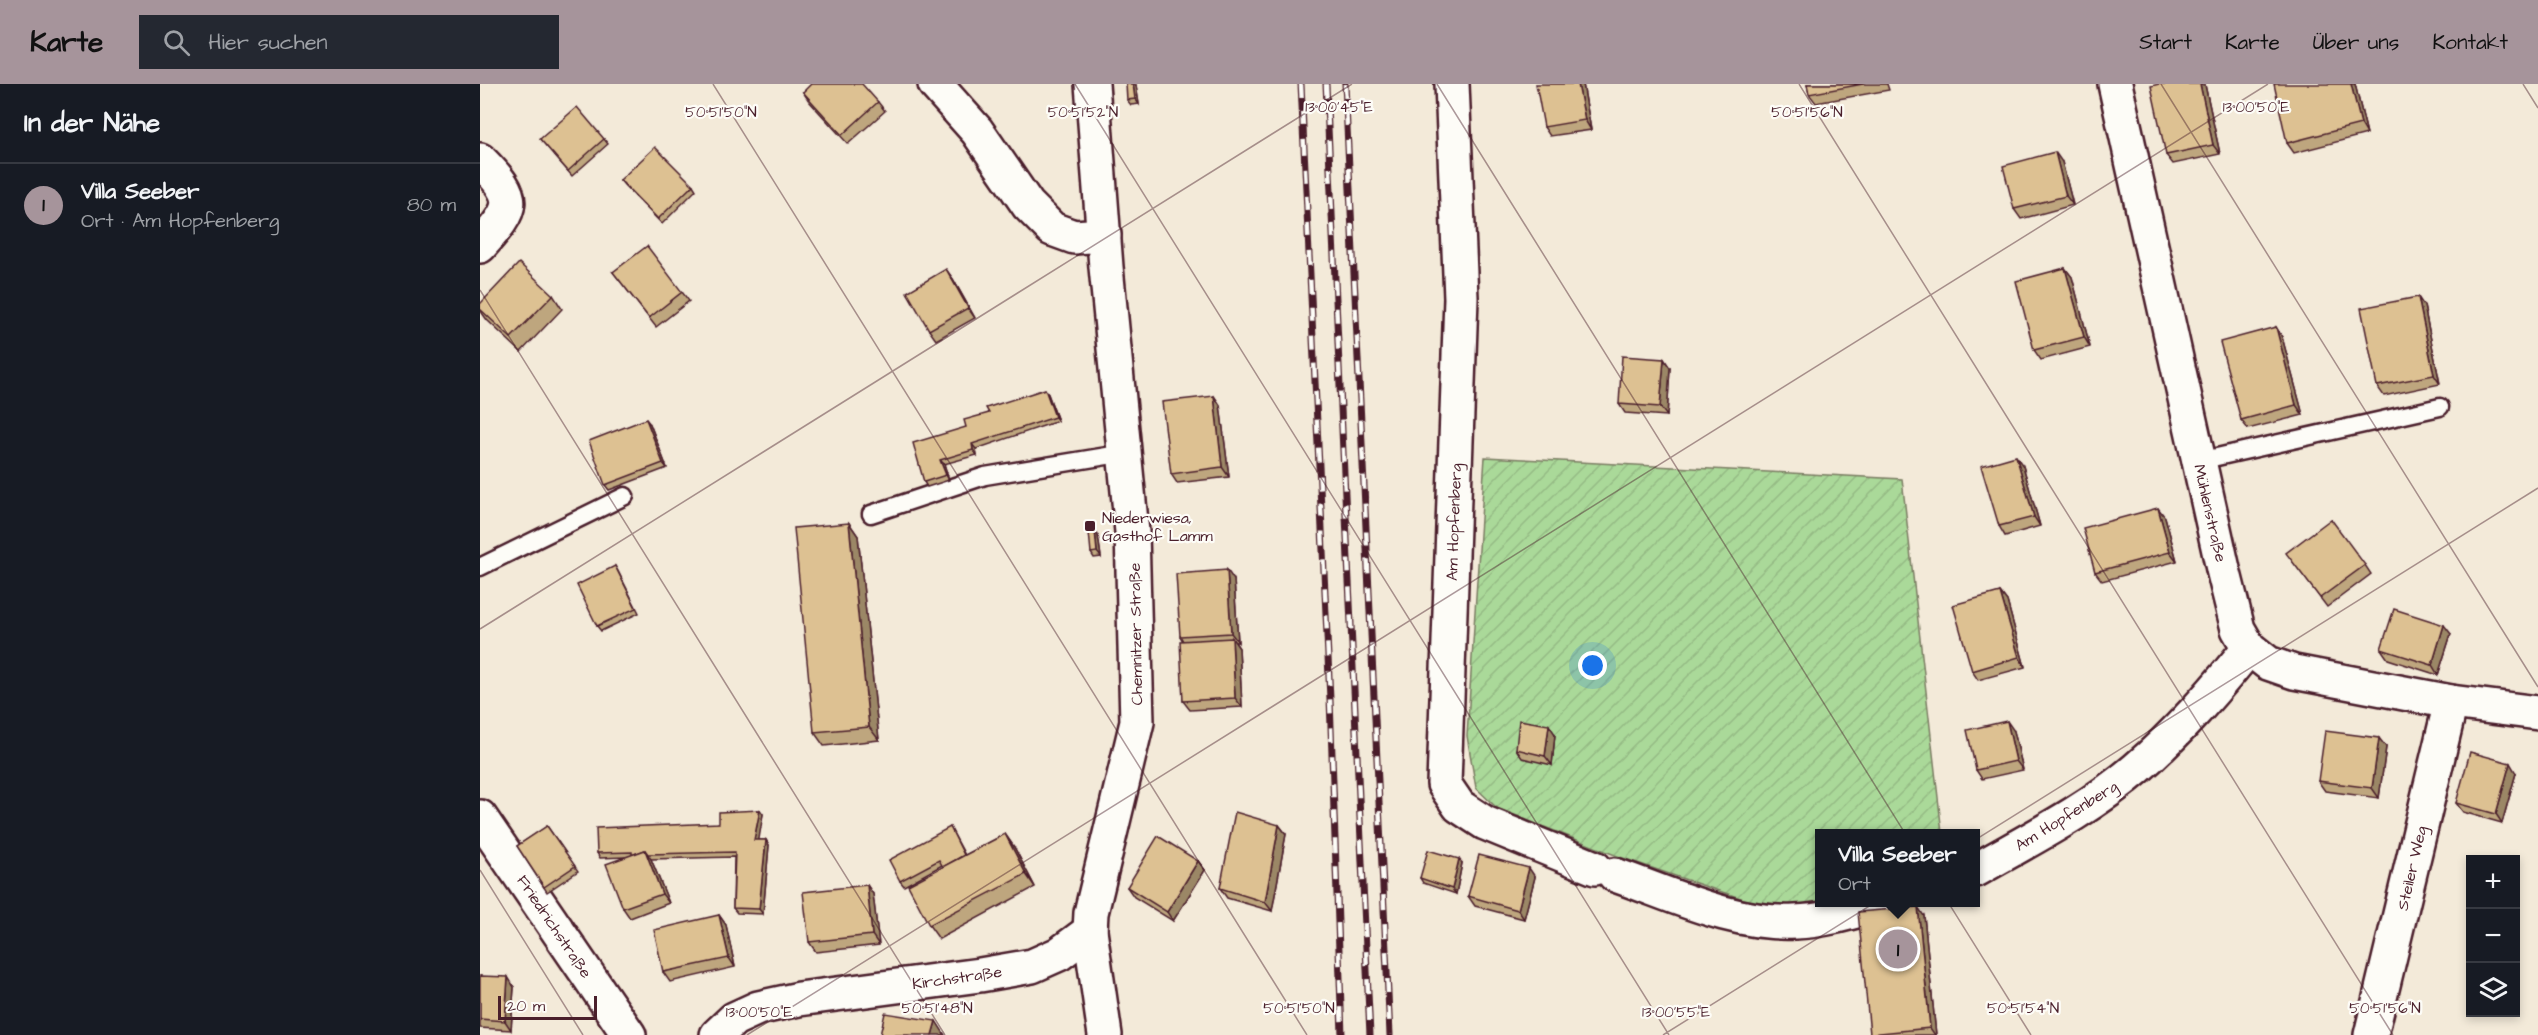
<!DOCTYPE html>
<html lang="de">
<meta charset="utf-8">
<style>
body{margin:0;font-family:"Architects Daughter",sans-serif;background:#242831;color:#f1f3f6}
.controls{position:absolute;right:18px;bottom:18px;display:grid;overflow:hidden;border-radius:0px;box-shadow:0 3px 9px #0003}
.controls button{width:54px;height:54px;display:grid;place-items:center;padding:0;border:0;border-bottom:2px solid #363941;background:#171b24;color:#f1f3f6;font:30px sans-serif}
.scale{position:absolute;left:18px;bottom:15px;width:99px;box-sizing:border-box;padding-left:6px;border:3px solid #4a1f2b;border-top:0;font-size:16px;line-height:21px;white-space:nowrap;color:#4a1f2b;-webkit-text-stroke:4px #fdfcf7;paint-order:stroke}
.you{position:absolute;left:1113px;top:582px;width:21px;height:21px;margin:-15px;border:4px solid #fff;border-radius:50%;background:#1a73e8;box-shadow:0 0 0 9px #1a73e833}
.badge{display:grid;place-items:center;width:39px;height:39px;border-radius:50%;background:#a6949b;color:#111;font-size:20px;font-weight:700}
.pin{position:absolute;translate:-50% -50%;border:3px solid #fff;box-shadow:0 2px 6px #0006}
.popup{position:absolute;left:1335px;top:745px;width:165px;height:78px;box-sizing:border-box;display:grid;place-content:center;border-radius:0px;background:#171b24;filter:drop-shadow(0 2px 4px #0005);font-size:20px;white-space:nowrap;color:#9ea1a6}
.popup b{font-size:22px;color:#f1f3f6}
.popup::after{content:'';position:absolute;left:50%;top:100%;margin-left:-12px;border:12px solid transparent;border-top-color:#171b24}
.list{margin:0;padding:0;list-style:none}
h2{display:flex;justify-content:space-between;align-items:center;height:78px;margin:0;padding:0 24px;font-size:26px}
h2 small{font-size:20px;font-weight:400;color:#9ea1a6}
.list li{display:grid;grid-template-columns:39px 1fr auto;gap:18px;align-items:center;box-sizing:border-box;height:84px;padding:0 24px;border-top:2px solid #363941}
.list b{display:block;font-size:22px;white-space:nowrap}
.list p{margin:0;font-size:20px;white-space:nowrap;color:#9ea1a6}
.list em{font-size:20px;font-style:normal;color:#9ea1a6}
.icon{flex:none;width:33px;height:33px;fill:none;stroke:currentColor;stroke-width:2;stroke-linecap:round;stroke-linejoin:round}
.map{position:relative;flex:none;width:2058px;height:951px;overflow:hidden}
header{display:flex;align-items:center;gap:36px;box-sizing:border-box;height:84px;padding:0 30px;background:#a6949b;color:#111}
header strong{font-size:28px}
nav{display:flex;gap:33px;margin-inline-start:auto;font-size:21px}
.search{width:420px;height:54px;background:#242831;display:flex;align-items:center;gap:15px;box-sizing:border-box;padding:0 21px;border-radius:0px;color:#9ea1a6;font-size:22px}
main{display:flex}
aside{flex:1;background:#171b24}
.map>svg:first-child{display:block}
.garden{fill:url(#garden-furrows);stroke:#7a7c62;stroke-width:1.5}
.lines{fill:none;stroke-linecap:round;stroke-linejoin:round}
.service-casing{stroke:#4a1f2b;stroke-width:21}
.minor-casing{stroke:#4a1f2b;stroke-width:38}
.secondary-casing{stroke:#4a1f2b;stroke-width:38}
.service{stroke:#fdfcf7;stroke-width:16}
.minor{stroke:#fdfcf7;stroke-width:33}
.secondary{stroke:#fdfcf7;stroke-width:33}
.rail-casing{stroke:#4a1f2b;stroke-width:7}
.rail{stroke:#fdfcf7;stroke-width:4.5;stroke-dasharray:14;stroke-linecap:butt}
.wall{fill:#bea67e;stroke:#4a1f2b;stroke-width:1.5}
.shaded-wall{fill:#9b8766;stroke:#4a1f2b;stroke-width:1.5}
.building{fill:#ddc192;stroke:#4a1f2b;stroke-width:1.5}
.ticks{fill:none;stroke:#4a1f2b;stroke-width:1.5;stroke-opacity:0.45}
.poi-dot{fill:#4a1f2b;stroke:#fdfcf7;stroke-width:2}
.labels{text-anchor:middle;stroke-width:4.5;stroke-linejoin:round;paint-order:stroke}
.street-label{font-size:16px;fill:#4a1f2b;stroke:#fdfcf7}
.poi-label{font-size:16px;fill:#4a1f2b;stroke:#fdfcf7;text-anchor:start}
.ticks-label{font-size:15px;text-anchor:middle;fill:#4a1f2b;stroke:#fdfcf7;stroke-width:4.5;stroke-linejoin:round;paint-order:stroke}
</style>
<header>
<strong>Karte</strong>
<div class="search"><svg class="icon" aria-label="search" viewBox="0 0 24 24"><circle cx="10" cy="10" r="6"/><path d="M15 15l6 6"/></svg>Hier suchen</div>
<nav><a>Start</a><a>Karte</a><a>Über uns</a><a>Kontakt</a></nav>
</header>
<main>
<aside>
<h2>In der Nähe<small></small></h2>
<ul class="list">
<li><span class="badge">1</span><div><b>Villa Seeber</b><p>Ort · Am Hopfenberg</p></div><em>80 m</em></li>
</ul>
</aside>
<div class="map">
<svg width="2058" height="951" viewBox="0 0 2058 951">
<defs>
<pattern id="garden-furrows" width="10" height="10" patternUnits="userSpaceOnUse" patternTransform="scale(1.5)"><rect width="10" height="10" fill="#aad999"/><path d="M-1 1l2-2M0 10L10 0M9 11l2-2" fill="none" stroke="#94ba84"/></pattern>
</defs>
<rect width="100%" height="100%" fill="#f3ead9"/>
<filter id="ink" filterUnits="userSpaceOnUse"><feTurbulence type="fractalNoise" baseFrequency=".0167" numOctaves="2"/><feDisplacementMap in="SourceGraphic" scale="12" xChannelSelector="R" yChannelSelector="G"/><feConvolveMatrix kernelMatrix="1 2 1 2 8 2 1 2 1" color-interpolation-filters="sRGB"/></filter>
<g filter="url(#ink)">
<polygon class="garden" points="1005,373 1422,395 1462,749 1340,750 1340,817 1297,826 1239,807 1140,773 1017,724 996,704 987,652"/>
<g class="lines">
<defs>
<g id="service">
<polyline points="1719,377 1960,323"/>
<polyline points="391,430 505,392 645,369"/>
<polyline points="0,483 145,412"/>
</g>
<g id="minor">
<polyline points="455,0 497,47 548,121 572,145 594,153 624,151"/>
<polyline points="972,0 981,214 964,700 979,722 1005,739 1115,784"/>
<polyline points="1635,0 1743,485 1758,545 1769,564 1788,579 1814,588 1971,618 2058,629"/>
<path d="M0,76C39,115 35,123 0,162"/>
<polyline points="0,733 149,951"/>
<path d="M1496,786C1550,755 1608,726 1656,685C1698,649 1734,607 1769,564"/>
<path d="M1135,791C1193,811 1253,841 1315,838C1347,837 1379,826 1409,818"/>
<polyline points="237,951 254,935 278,924 319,915 500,891 552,882 579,870 610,847"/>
<polyline points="1891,951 1971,618"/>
</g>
<polyline id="secondary" points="612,0 626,183 652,448 657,638 611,829 610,847 625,951"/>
</defs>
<use href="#service" class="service-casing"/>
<use href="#minor" class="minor-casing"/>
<use href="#secondary" class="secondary-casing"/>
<use href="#service" class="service"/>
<use href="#minor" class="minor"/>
<use href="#secondary" class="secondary"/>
<defs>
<g id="rail">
<polyline points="821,0 850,615 862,951"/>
<polyline points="846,0 890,951"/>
<polyline points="865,0 910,951"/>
</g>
</defs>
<use href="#rail" class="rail-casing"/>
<use href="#rail" class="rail"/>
</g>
<g class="wall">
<polygon points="1103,0 1111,46 1070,52 1064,43"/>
<polygon points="1327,0 1407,0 1409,6 1336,19 1329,10"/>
<polygon points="1875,0 1887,50 1814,69 1807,59"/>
<polygon points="656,1 659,20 651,21 647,16"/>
<polygon points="1725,1 1740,70 1693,80 1686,71"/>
<polygon points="323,8 398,18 405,27 368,60 329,17"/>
<polygon points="60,55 124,55 128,60 92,92"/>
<polygon points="1582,78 1593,121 1541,135 1534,125"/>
<polygon points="140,96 213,101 216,106 182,140 144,101"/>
<polygon points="1585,184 1592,193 1610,263 1561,276 1554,266"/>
<polygon points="466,186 473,195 495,234 456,256 449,246"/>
<polygon points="133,188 202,208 209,217 176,243"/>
<polygon points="73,211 82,225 41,268 7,236 0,226 0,220"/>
<polygon points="1944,222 1960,300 1904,312 1897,302"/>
<polygon points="1796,243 1802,253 1823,331 1768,345 1761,336"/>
<polygon points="1184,275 1190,284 1187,332 1145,329 1139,320"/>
<polygon points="568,310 578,337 496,365 497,371 464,380 469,396 447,403 444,398 486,343 509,329"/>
<polygon points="734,312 740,321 749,393 697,399 691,390"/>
<polygon points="170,340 187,384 129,406 125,401"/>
<polygon points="1543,382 1560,442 1525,452 1519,442"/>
<polygon points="1685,433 1697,477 1622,497 1615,488"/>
<polygon points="369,439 378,452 399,656 344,662 334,648"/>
<polygon points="618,452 621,473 614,474 611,469"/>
<polygon points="1813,478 1885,481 1891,490 1847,523"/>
<polygon points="135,482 138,487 159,529 121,547 117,542"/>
<polygon points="754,496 758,558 755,558 759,564 762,623 710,626 703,617 703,557 700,552"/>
<polygon points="1520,508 1527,517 1545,583 1498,596 1492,587"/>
<polygon points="1971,550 1958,591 1908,575 1901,565"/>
<polygon points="1534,647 1543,686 1502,695 1496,686"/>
<polygon points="1075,650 1072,681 1042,674 1036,665"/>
<polygon points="1906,663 1899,714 1845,707 1838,697"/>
<polygon points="2036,689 2022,739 1983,728 1976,719"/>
<polygon points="280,726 283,730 278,756 286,756 289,761 283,830 257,829 253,824 254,773 171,775 189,819 150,834 143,824 145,773 120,774 117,769 239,739"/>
<polygon points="799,741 806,750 792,827 747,814 740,804"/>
<polygon points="67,742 98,787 67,808 37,762"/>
<polygon points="470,743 485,771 525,750 534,763 555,803 459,855 449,841 463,783 462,781 424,802 420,797"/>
<polygon points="718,777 725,786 693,837 654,813 647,803"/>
<polygon points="982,779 976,810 943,799 940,794"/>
<polygon points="1055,793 1044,835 995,822 988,812"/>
<polygon points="387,801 393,810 399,861 336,868 329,858"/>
<polygon points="239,831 246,841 255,883 190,898 183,888"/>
<polygon points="1444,832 1456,951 1391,951 1390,950"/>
<polygon points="0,892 34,903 31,946 0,944"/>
</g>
<g class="shaded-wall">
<polygon points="653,0 656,1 659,20 655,15"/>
<polygon points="1098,0 1103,0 1111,46 1105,36"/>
<polygon points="1720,0 1725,1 1740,70 1733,61"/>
<polygon points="1871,0 1875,0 1887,50 1881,40"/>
<polygon points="1575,68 1582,78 1593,121 1586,112"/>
<polygon points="1585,184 1592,193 1610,263 1604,253"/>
<polygon points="466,185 473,195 495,234 488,224"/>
<polygon points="1938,213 1944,222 1960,300 1954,291"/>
<polygon points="1796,243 1802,253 1823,331 1816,321"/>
<polygon points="1184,275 1190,284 1187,332 1180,323"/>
<polygon points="565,305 568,310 578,337 575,333"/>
<polygon points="734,312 740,321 749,393 742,383"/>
<polygon points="166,335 170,340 187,384 183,379"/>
<polygon points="492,360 496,365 497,371 493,366"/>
<polygon points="1536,372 1543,382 1560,442 1554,433"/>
<polygon points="460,376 464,380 469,396 466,391"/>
<polygon points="1678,424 1685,433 1697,477 1690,468"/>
<polygon points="369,439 378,452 399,656 389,643"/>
<polygon points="615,447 618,452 621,473 617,468"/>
<polygon points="747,486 754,496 758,558 751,549"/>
<polygon points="1520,508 1527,517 1545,583 1539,573"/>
<polygon points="1964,541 1971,550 1958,591 1952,581"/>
<polygon points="752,554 759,564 762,623 755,614"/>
<polygon points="1527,637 1534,647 1543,686 1536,677"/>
<polygon points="1069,641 1075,650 1072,681 1065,672"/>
<polygon points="1899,654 1906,663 1899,714 1892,704"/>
<polygon points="2030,679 2036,689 2022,739 2016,730"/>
<polygon points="280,726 283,730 278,761 274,756"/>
<polygon points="799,741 806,750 792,827 785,818"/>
<polygon points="525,750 534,763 555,803 546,790"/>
<polygon points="286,756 289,761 283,830 279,825"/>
<polygon points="165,766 171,775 189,819 182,810"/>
<polygon points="979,775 982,779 976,810 972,805"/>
<polygon points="718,777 725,786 693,837 687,828"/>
<polygon points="1049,784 1055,793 1044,835 1038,826"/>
<polygon points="387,801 393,810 399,861 392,851"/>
<polygon points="1438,823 1444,832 1456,951 1455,951 1450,944"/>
<polygon points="239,831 246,841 255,883 249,874"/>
<polygon points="28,893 34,903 31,946 25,937"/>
<polygon points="456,937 465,951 452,951"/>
</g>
<g class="building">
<polygon points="331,0 382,0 398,18 362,51 323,8"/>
<polygon points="646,0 653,0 655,15 647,16"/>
<polygon points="1056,0 1098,0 1105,36 1064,43"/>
<polygon points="1327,0 1383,0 1329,10"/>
<polygon points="1679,0 1720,0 1733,61 1686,71 1671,2"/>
<polygon points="1794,0 1871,0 1881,40 1807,59"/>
<polygon points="97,23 124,55 88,87 60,55"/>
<polygon points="175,63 213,101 178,135 140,96"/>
<polygon points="1575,68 1586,112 1534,125 1523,82"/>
<polygon points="167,162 202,208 169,234 133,188"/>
<polygon points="39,179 73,211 31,254 0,225 0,220"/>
<polygon points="1585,184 1604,253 1554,266 1536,197"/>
<polygon points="466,185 488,224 449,246 427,208"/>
<polygon points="1938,213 1954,291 1897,302 1881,224"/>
<polygon points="1796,243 1816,321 1761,336 1740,258"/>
<polygon points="1142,272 1184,275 1180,323 1139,320"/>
<polygon points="565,305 575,333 492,360 493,366 460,376 466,391 444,398 433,359 486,343 484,336 509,329 506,324"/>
<polygon points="734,312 742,383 691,390 682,318"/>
<polygon points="166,335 183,379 125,401 109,357"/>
<polygon points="1536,372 1554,433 1519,442 1501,382"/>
<polygon points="1678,424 1690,468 1615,488 1603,444"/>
<polygon points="1851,435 1885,481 1840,514 1806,469"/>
<polygon points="369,439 389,643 334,648 314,444"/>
<polygon points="615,447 617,468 611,469 609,448"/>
<polygon points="135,482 156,524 117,542 97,501"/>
<polygon points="747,486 751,549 700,552 696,490"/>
<polygon points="1520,508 1539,573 1492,587 1473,521"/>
<polygon points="1914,525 1964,541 1952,581 1901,565"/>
<polygon points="752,554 755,614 703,617 700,557"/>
<polygon points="1039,636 1069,641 1065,672 1036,665"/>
<polygon points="1527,637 1536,677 1496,686 1487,646"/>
<polygon points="1845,647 1899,654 1892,704 1838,697"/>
<polygon points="1990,668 2030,679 2016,730 1976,719"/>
<polygon points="280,726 274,756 286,756 279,825 253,824 255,768 168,770 165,766 152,771 152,768 117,769 116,744 239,739 239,728"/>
<polygon points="755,728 799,741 785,818 740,804"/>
<polygon points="67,742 95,782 64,803 37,762"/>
<polygon points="470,743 484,771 463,783 459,776 420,797 409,776"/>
<polygon points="525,750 546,790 449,841 428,801"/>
<polygon points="678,752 718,777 687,828 647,803"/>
<polygon points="165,766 182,810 143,824 126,780"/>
<polygon points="948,766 979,775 972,805 940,794"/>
<polygon points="999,771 1049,784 1038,826 988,812"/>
<polygon points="387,801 392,851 329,858 323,808"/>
<polygon points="1438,823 1450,944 1390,950 1378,828"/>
<polygon points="239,831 249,874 183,888 174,846"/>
<polygon points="0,892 28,893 25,937 0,935"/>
<polygon points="405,929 456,937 452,951 400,951"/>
</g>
</g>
<path class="ticks" d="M233,0L827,951M595,0L1189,951M957,0L1551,951M1319,0L1913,951M1681,0L2058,603M2043,0L2058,24M0,206L465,951M0,545L872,0M0,786L103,951M267,951L1788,0M1183,951L2058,404"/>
<rect class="poi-dot" x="604" y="436" width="12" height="12" rx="3"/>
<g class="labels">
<g class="street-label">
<text transform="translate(1731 429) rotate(77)" y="6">Mühlenstraße</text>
<text transform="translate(973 438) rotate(-88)" y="6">Am Hopfenberg</text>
<text transform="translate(655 550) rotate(-91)" y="6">Chemnitzer Straße</text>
<text transform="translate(1586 731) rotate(-32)" y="6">Am Hopfenberg</text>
<text transform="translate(1931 784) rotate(-77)" y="6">Steiler Weg</text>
<text transform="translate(75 842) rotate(56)" y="6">Friedrichstraße</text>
<text transform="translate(477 893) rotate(-8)" y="6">Kirchstraße</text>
</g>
<g class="poi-label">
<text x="622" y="439">Niederwiesa,<tspan x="622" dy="18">Gasthof Lamm</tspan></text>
</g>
</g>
<g class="ticks-label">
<text x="1776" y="28">13°00'50"E</text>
<text x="859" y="28">13°00'45"E</text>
<text x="241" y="33">50°51'50"N</text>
<text x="603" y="33">50°51'52"N</text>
<text x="1327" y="33">50°51'56"N</text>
<text x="457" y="929">50°51'48"N</text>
<text x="819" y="929">50°51'50"N</text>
<text x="1543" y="929">50°51'54"N</text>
<text x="1905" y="929">50°51'56"N</text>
<text x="279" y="933">13°00'50"E</text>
<text x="1196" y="933">13°00'55"E</text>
</g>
</svg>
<div class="controls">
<button>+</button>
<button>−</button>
<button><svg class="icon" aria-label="layers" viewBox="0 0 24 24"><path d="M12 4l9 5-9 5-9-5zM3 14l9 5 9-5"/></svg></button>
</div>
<div class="scale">20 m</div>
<div class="you"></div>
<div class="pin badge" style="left:1418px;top:865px">1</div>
<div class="popup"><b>Villa Seeber</b>Ort</div>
</div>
</main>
